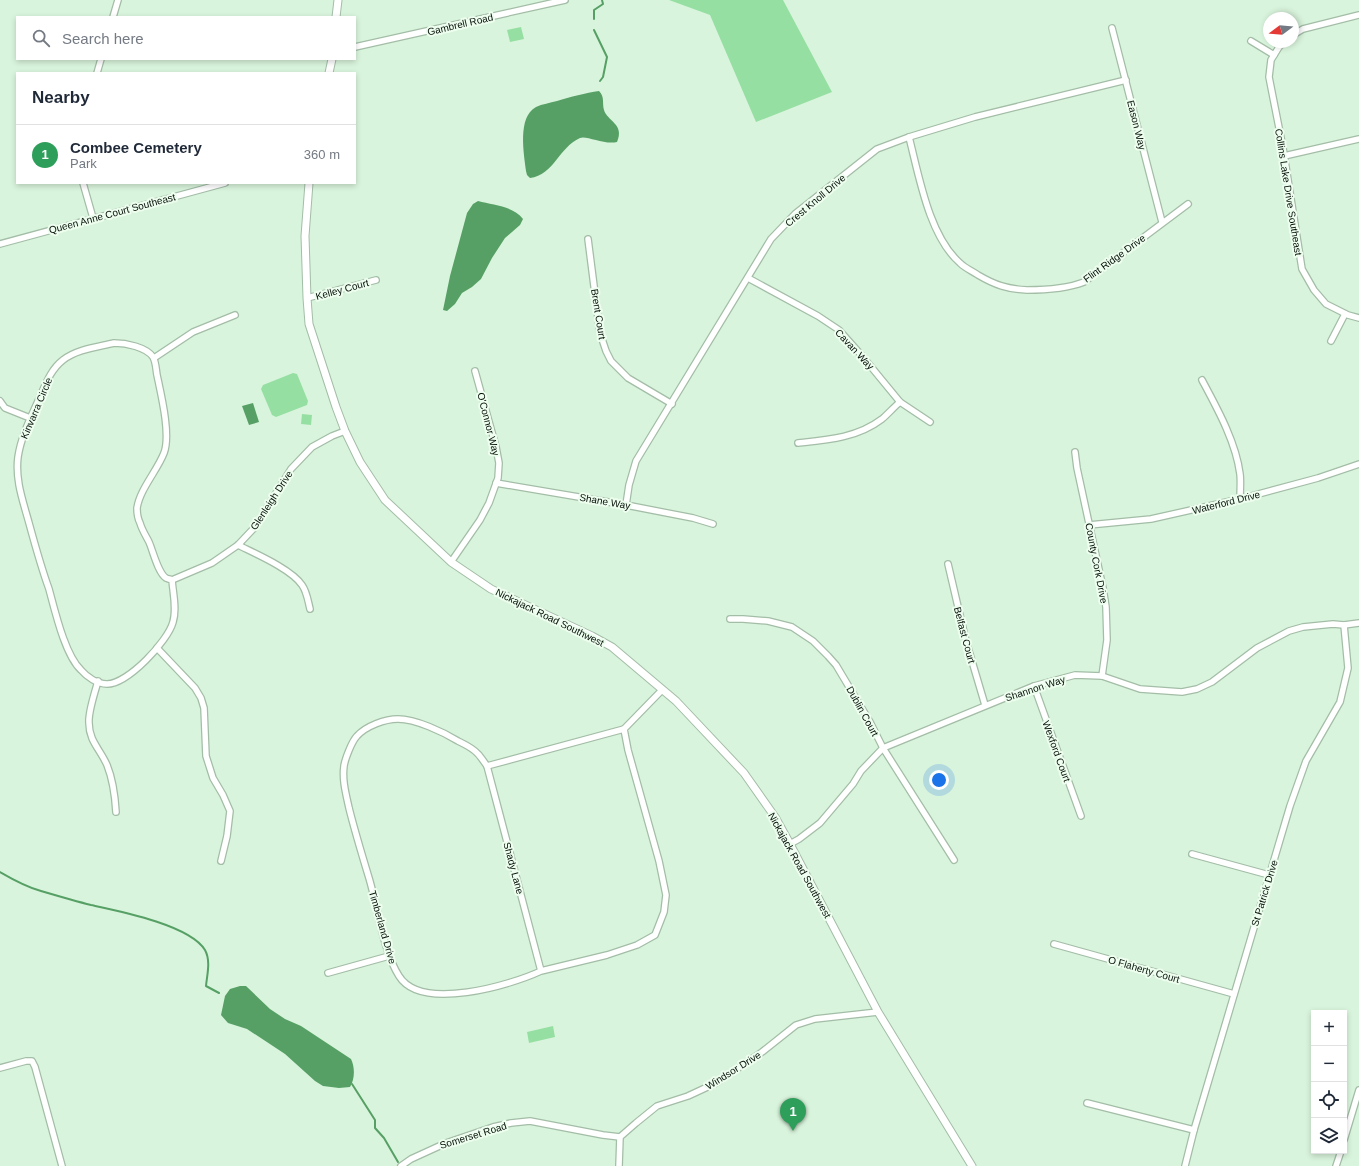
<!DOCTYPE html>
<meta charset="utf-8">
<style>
body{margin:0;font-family:Arial,sans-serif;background:#f2f2f3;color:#1f2937}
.controls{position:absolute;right:12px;bottom:12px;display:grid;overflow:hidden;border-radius:0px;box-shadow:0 2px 6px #0003}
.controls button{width:36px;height:36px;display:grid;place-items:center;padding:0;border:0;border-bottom:1px solid #e0e1e3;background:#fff;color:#1f2937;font:20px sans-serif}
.compass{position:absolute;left:1263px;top:12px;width:36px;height:36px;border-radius:50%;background:#fff;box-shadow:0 2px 6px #0003;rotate:254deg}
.you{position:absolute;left:939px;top:780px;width:14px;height:14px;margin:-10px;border:3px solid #fff;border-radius:50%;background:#1a73e8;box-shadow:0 0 0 6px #1a73e833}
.badge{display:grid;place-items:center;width:26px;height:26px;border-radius:50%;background:#12833a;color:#fff;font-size:13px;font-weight:700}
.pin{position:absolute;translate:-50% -33px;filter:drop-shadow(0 1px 2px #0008)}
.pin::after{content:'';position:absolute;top:21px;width:14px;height:12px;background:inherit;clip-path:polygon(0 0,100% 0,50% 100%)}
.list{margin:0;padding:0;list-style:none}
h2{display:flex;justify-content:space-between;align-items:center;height:52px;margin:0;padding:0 16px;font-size:17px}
h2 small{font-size:13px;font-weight:400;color:#747a83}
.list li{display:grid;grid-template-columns:26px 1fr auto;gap:12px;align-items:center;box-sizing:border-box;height:60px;padding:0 16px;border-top:1px solid #e0e1e3}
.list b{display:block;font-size:15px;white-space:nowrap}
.list p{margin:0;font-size:13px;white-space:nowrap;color:#747a83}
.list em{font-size:13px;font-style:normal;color:#747a83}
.icon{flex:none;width:22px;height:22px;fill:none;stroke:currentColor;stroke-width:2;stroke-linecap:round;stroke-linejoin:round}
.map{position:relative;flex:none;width:1359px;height:1166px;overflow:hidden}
.search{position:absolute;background:#fff;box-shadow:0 2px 6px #0003;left:16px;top:16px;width:340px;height:44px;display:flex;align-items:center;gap:10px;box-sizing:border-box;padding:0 14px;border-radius:0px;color:#747a83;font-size:15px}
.panel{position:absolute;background:#fff;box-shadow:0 2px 6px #0003;left:16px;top:72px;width:340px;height:112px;border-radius:0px}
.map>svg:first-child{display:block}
.green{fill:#96dfa3}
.water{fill:#56a065}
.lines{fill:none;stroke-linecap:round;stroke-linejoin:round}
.stream{stroke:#56a065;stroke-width:2}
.minor-casing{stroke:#a3bda7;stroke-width:8}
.tertiary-casing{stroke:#a3bda7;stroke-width:9}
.minor{stroke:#fff;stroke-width:5.5}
.tertiary{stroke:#fff;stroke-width:7}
.labels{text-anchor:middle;stroke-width:4;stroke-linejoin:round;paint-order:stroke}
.street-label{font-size:10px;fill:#071009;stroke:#edfeef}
</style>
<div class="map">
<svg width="1359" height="1166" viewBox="0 0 1359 1166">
<rect width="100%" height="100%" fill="#d9f4dc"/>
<g class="green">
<polygon points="669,0 783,0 832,92 756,122 710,15"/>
<polygon points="521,27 524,39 510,42 507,30"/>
<polygon points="293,373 297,374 308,401 307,405 276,417 272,415 261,389 263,385"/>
<polygon points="302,414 312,415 311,425 301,424"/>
<polygon points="553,1026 555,1037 529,1043 527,1032"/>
</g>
<g class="water">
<path d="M599,91C605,97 602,103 604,110C607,121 625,124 617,142C604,145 586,135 580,138C559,147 554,175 530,178L527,175L526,171C524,154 517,117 536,107C542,104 550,103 557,101C570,97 586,93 599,91Z"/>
<path d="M478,201C493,205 513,206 523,219L520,225L505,238L492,258L481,279L472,287L462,293L455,304L447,311L443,310L450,276L467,213L473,204Z"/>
<polygon points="253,403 259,422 249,425 242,406"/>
<path d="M240,986H246L270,1009L285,1019L301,1026L351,1059C355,1067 355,1079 350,1087L339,1088L323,1086L315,1081L285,1054L247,1029L228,1023L221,1015L225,996L230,989Z"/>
</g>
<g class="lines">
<g class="stream">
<polyline points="594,19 594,10 603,4 602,0"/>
<polyline points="594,30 607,57 603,77 600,81"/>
<path d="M0,872C12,879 27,887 41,891C58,896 75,901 91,905C119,911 190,925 205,950C211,961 207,975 206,986L219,993"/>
<polyline points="352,1084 375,1120 375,1128 384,1138 398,1162"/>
</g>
<defs>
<g id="minor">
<polyline points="113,17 118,0"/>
<polyline points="1112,28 1162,222"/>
<polyline points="1293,35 1303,29 1359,15"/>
<polyline points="1251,41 1274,55"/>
<polyline points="1284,42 1279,47 1271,60 1269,77 1283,148 1302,269 1314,290 1326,304 1348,315 1359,318"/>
<polyline points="355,47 565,0"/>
<polyline points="97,73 101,59"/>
<path d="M909,137C919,176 929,236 960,263C965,268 972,271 978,275C995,285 1007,289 1027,290C1046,290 1066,289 1084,282L1188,204"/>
<polyline points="1284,156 1359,139"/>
<polyline points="83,183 93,218"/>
<polyline points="588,239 600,333 606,351 611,361 628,378 672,404"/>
<polyline points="0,244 225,183"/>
<polyline points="748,278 818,316 839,330 863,357 900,402 930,422"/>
<polyline points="307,298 376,280"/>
<polyline points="1331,341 1345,314"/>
<path d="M114,343C126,343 146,347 153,357C156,362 156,370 157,375C161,394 171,435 164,453C157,471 140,489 137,508C137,513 138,519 140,523C142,530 146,536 149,542C153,551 158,573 166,578C168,579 170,579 172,580C173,593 177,609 173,622C168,641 128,684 107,684C97,684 87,677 81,670C65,655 55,611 49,589C41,567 35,545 29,523C23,501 15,480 18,457C21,437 30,419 38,401C45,386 50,370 63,360C77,349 98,347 114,343Z"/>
<polyline points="154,358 193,332 235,315"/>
<path d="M1202,380C1217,408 1236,442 1240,474C1241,482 1240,491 1240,499"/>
<polyline points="0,401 5,408 30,418"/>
<path d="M798,443C827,440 857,438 882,419C888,414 894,407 900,402"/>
<polyline points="1075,452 1077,468 1103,588 1106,607 1107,640 1102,676"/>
<polyline points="496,483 626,505 693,518 713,524"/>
<polyline points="626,505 629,485 636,461 771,239 795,214 877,149 909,137 975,117 1126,80"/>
<polyline points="1089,525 1151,519 1240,499 1318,478 1359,464"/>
<path d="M238,545C256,554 291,569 302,585C307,592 308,601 310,609"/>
<polyline points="451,562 480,520 489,503 498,478 499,463 496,447 475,371"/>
<polyline points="948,564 966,641 985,705"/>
<polyline points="172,580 212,563 238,545 255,527 291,469 312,447 332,436 345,431"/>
<polyline points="730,619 743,619 768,621 792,627 813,641 828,656 836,665 870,722 883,748 954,860"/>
<polyline points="157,648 195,688 201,698 204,708 206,756 213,778 223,795 230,811 227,836 221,861"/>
<path d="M98,681C95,692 88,712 89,723C89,741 100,749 107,765C113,780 115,795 116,812"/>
<polyline points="1034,686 1081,816"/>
<polyline points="487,766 624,729"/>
<polyline points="790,844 799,839 820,823 853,784 861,771 883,748 1034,686 1075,675 1102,676 1140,689 1182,692 1197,689 1212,682 1257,648 1289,631 1303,627 1333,624 1344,625 1359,623"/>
<polyline points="1192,854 1269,875"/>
<polyline points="1054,944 1234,994"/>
<path d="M541,971L487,766C484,762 481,757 478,754C473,748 464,744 458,741C443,732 416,719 398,719C385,719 366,726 357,736C352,741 345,759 344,766C342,780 346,794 349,808C355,832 362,855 369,878C378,908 383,951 399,976C421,1012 511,985 541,971L607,955L637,945L655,935L664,912L666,895L659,861L628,750L624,729L662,690"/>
<polyline points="328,973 389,956"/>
<polyline points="0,1068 26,1061 32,1061 35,1067 62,1166"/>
<polyline points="1087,1103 1194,1130"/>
<polyline points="1344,1140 1359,1090"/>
<polyline points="401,1166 411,1159 446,1143 493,1127 511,1123 530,1121 603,1135 620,1137"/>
<polyline points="619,1166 620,1137 636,1123 657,1106 688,1096 716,1083 762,1052 796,1025 815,1019 878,1012"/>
<polyline points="1185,1166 1194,1130 1290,806 1306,761 1340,702 1348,668 1344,625"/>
<polyline points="1336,1166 1341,1151"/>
</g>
<g id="tertiary">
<polyline points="336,17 338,0"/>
<polyline points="329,73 332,59"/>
<polyline points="309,183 305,236 307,298 309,324 336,407 345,431 360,462 385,500 451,562 491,589 592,636 612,647 676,701 744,773 775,817 790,844 878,1012 972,1166"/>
</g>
</defs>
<use href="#minor" class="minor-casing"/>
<use href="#tertiary" class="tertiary-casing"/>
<use href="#minor" class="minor"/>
<use href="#tertiary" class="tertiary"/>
</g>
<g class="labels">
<g class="street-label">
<text transform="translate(460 24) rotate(-13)" y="4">Gambrell Road</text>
<text transform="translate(1137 125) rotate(76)" y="4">Eason Way</text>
<text transform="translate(1289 192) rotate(81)" y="4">Collins Lake Drive Southeast</text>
<text transform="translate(815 200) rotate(-40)" y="4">Crest Knoll Drive</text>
<text transform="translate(112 213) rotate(-15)" y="4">Queen Anne Court Southeast</text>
<text transform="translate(1114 258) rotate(-36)" y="4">Flint Ridge Drive</text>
<text transform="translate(342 289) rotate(-15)" y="4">Kelley Court</text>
<text transform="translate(599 314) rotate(81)" y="4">Brent Court</text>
<text transform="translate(855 349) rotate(47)" y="4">Cavan Way</text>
<text transform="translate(36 408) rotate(-67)" y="4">Kinvarra Circle</text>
<text transform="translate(489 424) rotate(76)" y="4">O'Connor Way</text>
<text transform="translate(271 500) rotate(-57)" y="4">Glenleigh Drive</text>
<text transform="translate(605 501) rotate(10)" y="4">Shane Way</text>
<text transform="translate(1226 502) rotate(-14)" y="4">Waterford Drive</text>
<text transform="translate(1097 563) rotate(79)" y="4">County Cork Drive</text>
<text transform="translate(550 617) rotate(26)" y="4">Nickajack Road Southwest</text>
<text transform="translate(965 635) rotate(75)" y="4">Belfast Court</text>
<text transform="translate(1035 688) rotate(-18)" y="4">Shannon Way</text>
<text transform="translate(863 711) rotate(61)" y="4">Dublin Court</text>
<text transform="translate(1057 751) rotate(70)" y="4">Wexford Court</text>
<text transform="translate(800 865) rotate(61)" y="4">Nickajack Road Southwest</text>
<text transform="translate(514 868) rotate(75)" y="4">Shady Lane</text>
<text transform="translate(1264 893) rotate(-73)" y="4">St Patrick Drive</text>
<text transform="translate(383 927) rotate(74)" y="4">Timberland Drive</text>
<text transform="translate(1144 969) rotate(16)" y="4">O Flaherty Court</text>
<text transform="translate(733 1070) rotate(-32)" y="4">Windsor Drive</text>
<text transform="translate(473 1135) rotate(-17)" y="4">Somerset Road</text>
</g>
</g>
</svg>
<div class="controls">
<button>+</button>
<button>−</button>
<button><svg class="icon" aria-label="locate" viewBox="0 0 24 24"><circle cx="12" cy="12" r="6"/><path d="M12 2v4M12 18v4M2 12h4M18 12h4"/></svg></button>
<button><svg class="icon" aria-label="layers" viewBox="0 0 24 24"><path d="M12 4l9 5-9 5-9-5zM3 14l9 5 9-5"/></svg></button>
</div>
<svg class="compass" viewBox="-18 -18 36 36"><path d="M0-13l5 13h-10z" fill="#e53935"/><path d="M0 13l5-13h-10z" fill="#747a83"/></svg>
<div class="you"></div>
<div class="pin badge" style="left:793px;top:1131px;background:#2e9e5b">1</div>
<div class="search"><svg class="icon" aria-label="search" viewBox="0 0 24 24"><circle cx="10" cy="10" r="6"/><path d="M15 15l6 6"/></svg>Search here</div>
<section class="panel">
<h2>Nearby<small></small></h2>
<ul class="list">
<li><span class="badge" style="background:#2e9e5b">1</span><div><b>Combee Cemetery</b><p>Park</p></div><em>360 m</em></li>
</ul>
</section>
</div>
